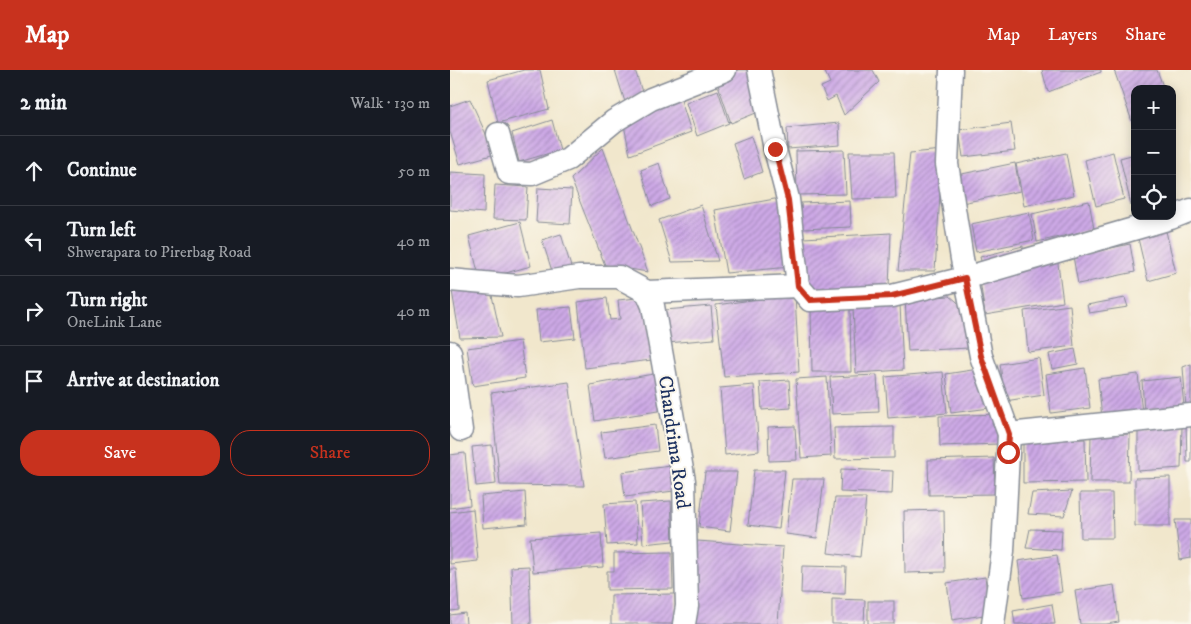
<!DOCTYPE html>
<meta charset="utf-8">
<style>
body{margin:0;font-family:"IM FELL DW Pica",serif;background:#242831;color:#f1f3f6}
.controls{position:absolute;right:15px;top:15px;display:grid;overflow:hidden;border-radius:10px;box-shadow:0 2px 12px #0003}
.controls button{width:45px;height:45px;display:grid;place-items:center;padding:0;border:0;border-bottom:1px solid #363941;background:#171b24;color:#f1f3f6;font:25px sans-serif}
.stop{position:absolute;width:15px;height:15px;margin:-11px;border:4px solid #c8321e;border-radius:50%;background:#fff}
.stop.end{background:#c8321e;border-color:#fff;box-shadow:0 1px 5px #0008}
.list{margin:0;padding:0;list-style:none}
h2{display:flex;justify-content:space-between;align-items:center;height:65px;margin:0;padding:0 20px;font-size:21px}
h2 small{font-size:16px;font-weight:400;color:#9ea1a6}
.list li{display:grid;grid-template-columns:32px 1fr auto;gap:15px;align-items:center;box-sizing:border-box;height:70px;padding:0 20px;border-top:1px solid #363941}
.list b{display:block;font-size:19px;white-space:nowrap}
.list p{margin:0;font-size:16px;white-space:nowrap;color:#9ea1a6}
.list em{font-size:16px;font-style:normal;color:#9ea1a6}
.actions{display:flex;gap:10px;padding:15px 20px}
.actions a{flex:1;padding:11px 0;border:1px solid #c8321e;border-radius:20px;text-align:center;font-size:18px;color:#c8321e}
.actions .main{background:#c8321e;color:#fff}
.icon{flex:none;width:28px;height:28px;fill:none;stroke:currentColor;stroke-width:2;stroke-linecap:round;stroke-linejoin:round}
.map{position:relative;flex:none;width:741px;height:554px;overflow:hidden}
header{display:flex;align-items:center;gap:30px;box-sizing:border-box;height:70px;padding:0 25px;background:#c8321e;color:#fff}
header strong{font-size:24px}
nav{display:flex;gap:28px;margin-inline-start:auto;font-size:18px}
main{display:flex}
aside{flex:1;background:#171b24}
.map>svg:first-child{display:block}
.building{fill:url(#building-hatch)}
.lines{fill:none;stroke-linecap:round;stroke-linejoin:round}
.minor-casing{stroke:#868b95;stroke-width:25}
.minor{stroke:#fff;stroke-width:22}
.route{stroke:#c8321e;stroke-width:6}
.labels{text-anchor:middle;stroke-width:4;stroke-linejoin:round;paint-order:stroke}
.street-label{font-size:20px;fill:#1b2f5e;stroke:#fbf7ec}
</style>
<header>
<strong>Map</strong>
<nav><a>Map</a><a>Layers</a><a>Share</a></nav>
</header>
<main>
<aside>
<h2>2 min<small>Walk · 130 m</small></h2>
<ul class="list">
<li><svg class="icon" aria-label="ahead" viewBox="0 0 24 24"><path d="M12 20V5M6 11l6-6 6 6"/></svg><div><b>Continue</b></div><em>50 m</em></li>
<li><svg class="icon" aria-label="left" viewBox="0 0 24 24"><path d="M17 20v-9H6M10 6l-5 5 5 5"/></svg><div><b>Turn left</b><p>Shwerapara to Pirerbag Road</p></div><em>40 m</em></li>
<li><svg class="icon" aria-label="right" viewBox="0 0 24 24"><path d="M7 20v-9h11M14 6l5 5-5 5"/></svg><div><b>Turn right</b><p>OneLink Lane</p></div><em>40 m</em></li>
<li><svg class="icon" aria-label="arrive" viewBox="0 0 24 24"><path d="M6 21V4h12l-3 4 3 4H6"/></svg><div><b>Arrive at destination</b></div></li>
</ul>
<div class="actions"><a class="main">Save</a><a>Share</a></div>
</aside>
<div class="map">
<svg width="741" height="554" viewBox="0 0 741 554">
<defs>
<pattern id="building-hatch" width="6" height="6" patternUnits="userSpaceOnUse" patternTransform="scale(1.25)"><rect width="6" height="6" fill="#cda9e6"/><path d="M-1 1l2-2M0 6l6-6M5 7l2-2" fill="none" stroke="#a68abe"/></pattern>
</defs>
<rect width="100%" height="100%" fill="#fbf7ec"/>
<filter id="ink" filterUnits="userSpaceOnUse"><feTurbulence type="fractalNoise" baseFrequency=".02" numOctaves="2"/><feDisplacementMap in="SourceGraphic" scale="10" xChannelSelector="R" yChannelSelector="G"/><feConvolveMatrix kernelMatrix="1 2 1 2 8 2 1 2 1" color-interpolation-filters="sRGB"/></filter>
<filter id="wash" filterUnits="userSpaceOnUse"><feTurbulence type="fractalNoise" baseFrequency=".0096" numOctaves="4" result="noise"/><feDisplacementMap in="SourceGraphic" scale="20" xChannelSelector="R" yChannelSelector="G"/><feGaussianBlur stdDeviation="1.12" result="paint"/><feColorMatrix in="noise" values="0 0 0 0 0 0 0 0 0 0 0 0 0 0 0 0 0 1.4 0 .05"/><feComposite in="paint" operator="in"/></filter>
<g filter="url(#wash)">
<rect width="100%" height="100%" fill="#f1e7cc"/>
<g id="blocks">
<g class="building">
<polygon points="74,0 90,0 99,39 48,53 38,10"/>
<polygon points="165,0 185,0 193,25 175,32"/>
<polygon points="281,0 297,0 311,41 281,53 265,6"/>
<polygon points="374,0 423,0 429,12 394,45 386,26 377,31 371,17 380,13"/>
<polygon points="592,0 651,0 651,2 598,22"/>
<polygon points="664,0 707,0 714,19 685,19 685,60"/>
<polygon points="268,20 279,53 247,66 236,33"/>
<polygon points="229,24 241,62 180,85 173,50"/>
<polygon points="20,29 45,84 10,94 0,62 0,36"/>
<polygon points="102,50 110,80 69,92 62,63"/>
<polygon points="389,53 390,75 338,79 337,58"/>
<polygon points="561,53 565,81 513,87 509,60"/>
<polygon points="301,66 312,102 294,109 283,73"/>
<polygon points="153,78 198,202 155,195 121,109"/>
<polygon points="394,80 396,124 347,125 346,81"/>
<polygon points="493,80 485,201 448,201 460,83"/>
<polygon points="399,82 444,82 446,128 402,129"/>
<polygon points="663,82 674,129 646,136 635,90"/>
<polygon points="616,83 624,125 574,136 566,94"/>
<polygon points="685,84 685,134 681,135 670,88"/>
<polygon points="209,93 220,129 202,136 191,100"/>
<polygon points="565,93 570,121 512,133 507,105"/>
<polygon points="0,102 35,104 34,143 0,140"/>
<polygon points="45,115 78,117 76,150 43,149"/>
<polygon points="88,118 122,120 120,154 86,152"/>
<polygon points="330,128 340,197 276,203 265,140"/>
<polygon points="400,131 401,157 352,159 351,133"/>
<polygon points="639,131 644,159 587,172 582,144"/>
<polygon points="251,135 268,191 222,192 209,150"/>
<polygon points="579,142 584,170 526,182 521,154"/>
<polygon points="70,152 81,196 30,210 19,166"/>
<polygon points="715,157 726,203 698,211 687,164"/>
<polygon points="441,163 439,218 359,221 354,168"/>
<polygon points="111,164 122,200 104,207 92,170"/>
<polygon points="680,174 685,202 628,214 623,186"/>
<polygon points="573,176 573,187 533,198 530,187"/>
<polygon points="607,186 613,232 535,245 530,210"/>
<polygon points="2,221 41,221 51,267 10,268"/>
<polygon points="345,224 349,302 274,307 266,235"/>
<polygon points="500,226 518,241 519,278 458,281 455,229"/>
<polygon points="196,227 202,290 135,298 128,232 157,228 160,250 170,249 168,230"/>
<polygon points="675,228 678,237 639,243 637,235"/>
<polygon points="450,234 453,300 406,303 403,237"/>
<polygon points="620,235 624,276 578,282 574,241"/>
<polygon points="261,236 264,269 217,273 215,240"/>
<polygon points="121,237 125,268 89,272 86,240"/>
<polygon points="400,237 401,302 362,302 361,238"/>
<polygon points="70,271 75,308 23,316 17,278"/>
<polygon points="625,279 628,294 602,299 599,284"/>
<polygon points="589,288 594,325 555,331 550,294"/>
<polygon points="741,294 741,338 736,338 733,297"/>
<polygon points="535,298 540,338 501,343 496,304"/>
<polygon points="635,298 640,338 601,343 596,304"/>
<polygon points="493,302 497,343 438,348 435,307"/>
<polygon points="209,303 214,340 145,351 140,315"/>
<polygon points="688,304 692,343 652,348 648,309"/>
<polygon points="427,305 429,342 382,344 380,307"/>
<polygon points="377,307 381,386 351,388 346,309"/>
<polygon points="731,307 734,336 694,341 692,311"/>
<polygon points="339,310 341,338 312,340 310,312"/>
<polygon points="119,312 134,416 50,415 41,323"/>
<polygon points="304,315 309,381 275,385 270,318"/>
<polygon points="548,344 549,374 490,376 489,346"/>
<polygon points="736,351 741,351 741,392 737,392"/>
<polygon points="205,355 208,381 155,388 151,362"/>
<polygon points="732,355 731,398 688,401 688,359"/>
<polygon points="345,356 347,390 319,391 318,357"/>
<polygon points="444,357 444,388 385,389 384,358"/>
<polygon points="680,364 679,412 640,412 641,365"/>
<polygon points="635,369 636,412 573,413 573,371"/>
<polygon points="42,375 46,414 26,416 22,377"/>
<polygon points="15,383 20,435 0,438 0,385"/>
<polygon points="544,388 545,424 479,425 478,390"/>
<polygon points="221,396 224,421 175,427 172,402"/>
<polygon points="391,399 443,401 442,424 390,422"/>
<polygon points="304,400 335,400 329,459 298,455"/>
<polygon points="255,402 287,402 280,461 249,457"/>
<polygon points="720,407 720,456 685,456 685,408"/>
<polygon points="342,409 374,409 367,468 336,464"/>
<polygon points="622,421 614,446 578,444 582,423"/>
<polygon points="75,422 77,454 33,458 31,426"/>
<polygon points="630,423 662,423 663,468 631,468"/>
<polygon points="385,428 416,428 410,487 378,483"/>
<polygon points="221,431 223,471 193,474 190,433"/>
<polygon points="185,432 188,473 157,475 154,434"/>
<polygon points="23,439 28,491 0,494 0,442"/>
<polygon points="494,440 495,502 455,503 454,441"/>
<polygon points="725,450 741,450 741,488 730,490"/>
<polygon points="580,459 612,460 611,480 576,478"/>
<polygon points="151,463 153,497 83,502 80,468"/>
<polygon points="247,471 333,477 328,554 243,554"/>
<polygon points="222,482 223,519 157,520 157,501 164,501 164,483"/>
<polygon points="607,485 612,522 573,528 568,491"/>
<polygon points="79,496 81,554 63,554 61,497"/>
<polygon points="352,496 396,497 395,524 351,523"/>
<polygon points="0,499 6,499 9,540 0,541"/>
<polygon points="535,507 540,544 502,550 497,513"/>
<polygon points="664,515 669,552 656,554 630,554 625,521"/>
<polygon points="225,524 226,554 161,554 161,525"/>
<polygon points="382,529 415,530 414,554 382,554"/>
<rect x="418" y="531" width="26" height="23"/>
<polygon points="602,534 605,554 565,554 563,541"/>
<polygon points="15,543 16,554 0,554 0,545"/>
</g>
</g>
</g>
<g filter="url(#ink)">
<use href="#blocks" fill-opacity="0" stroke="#868b95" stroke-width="1"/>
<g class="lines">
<defs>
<g id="minor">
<polyline points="309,0 325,79 338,129 348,216"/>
<polyline points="501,0 497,94 512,189 531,286 559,364 553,481 543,554"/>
<polyline points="48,64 59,103 82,104 118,89 164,51 201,29 275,0"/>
<polyline points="0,210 68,216 129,207 169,207 197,222 348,216 360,230 442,226 515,208 721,148 741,140"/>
<polyline points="197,222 203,236 234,411 237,536 234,554"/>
<polyline points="0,282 11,360"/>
<polyline points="559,364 741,345"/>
</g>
</defs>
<use href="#minor" class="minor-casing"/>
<use href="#minor" class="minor"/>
</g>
</g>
<g class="lines" filter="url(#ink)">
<polyline class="route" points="325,79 338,130 348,216 360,230 442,226 515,208 531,286 559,364 558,382"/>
</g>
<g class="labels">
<g class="street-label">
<text transform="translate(225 372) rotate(82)" y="7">Chandrima Road</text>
</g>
</g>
</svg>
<div class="controls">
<button>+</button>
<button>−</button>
<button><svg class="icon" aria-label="locate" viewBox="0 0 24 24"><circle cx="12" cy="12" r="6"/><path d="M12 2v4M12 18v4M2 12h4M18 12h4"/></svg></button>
</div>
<div class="stop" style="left:558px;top:382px"></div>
<div class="stop end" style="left:325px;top:79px"></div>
</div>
</main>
